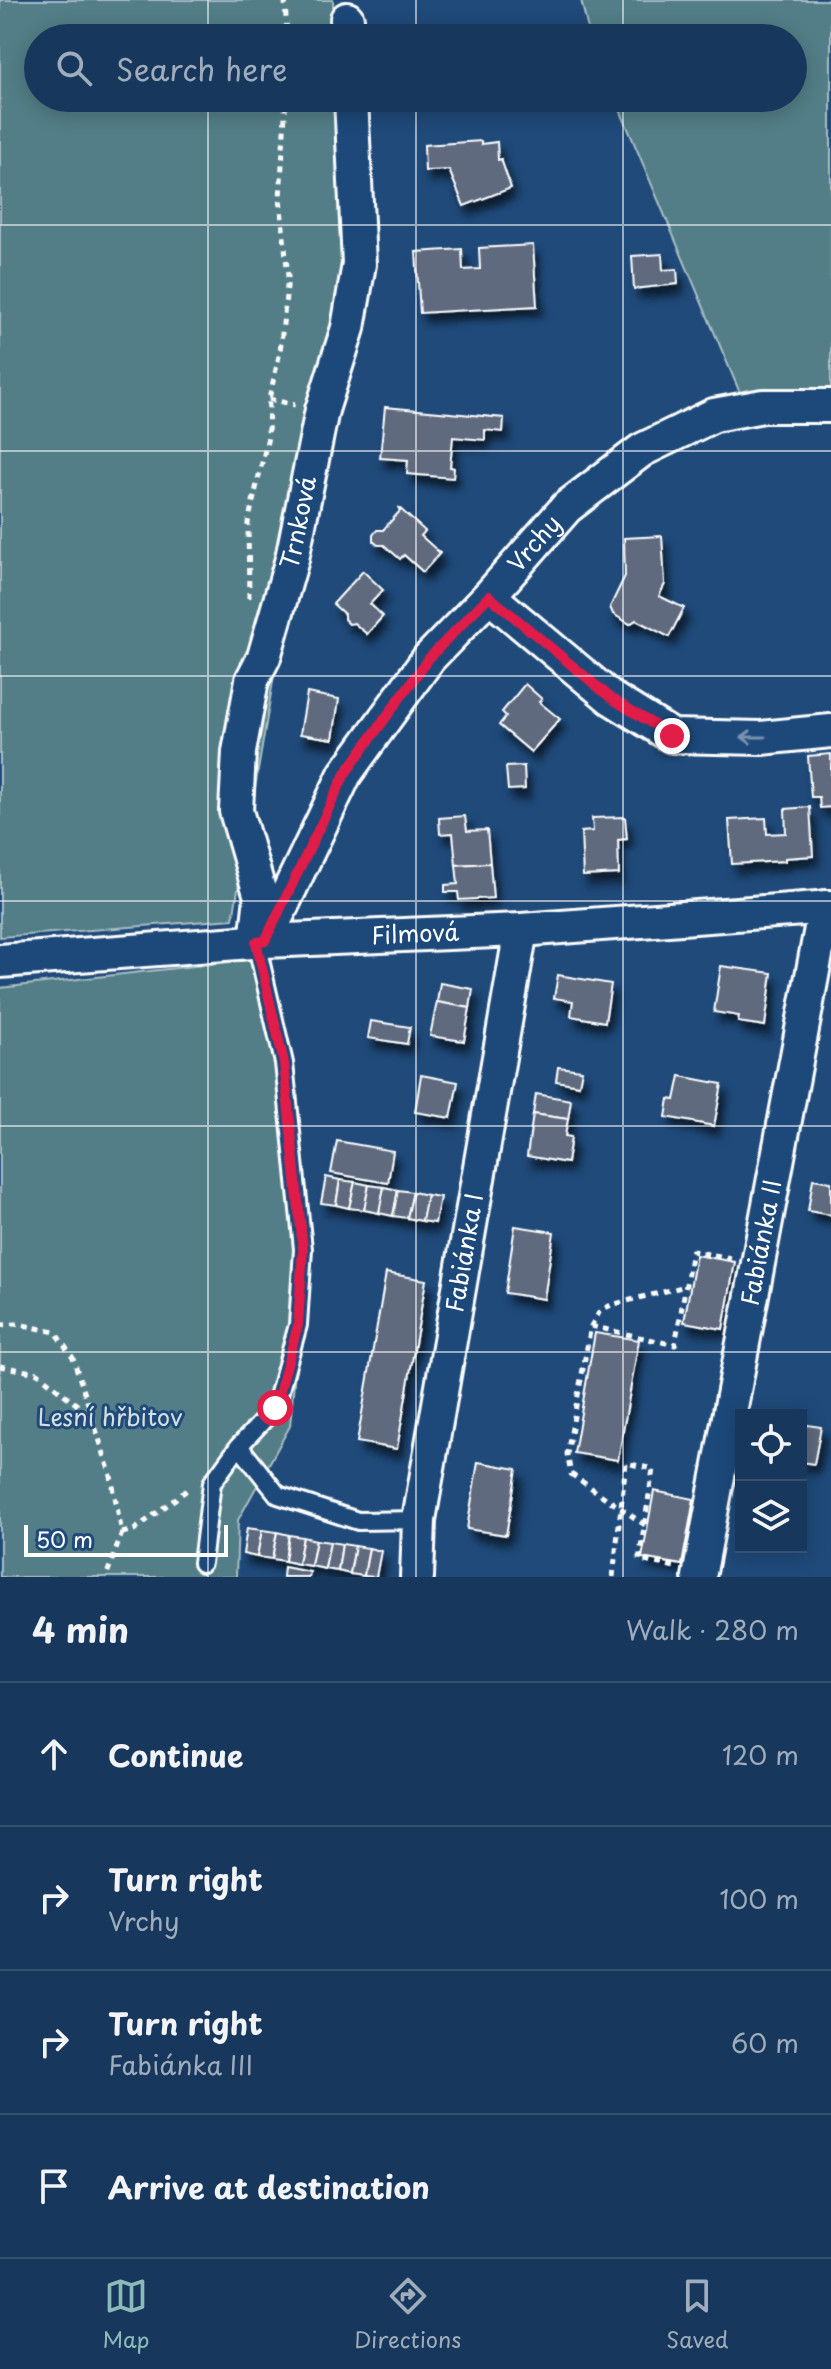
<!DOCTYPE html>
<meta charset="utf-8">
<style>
body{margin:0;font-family:"Playpen Sans",sans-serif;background:#203f62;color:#f1f3f6}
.controls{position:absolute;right:24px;bottom:24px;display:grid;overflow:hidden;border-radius:0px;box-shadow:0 4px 20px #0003}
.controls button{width:72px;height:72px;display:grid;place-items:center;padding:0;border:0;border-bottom:2px solid #365272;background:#17385c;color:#f1f3f6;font:40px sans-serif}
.scale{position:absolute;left:24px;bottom:20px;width:204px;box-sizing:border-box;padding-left:8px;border:4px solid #fff;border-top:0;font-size:22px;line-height:28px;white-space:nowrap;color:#fff;-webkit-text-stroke:6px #1f4a7a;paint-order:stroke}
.stop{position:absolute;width:24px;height:24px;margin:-18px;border:6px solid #e11d48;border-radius:50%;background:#fff}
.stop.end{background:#e11d48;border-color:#fff;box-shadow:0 2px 8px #0008}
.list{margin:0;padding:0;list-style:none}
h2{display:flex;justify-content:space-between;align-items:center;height:104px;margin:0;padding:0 32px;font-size:34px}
h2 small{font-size:26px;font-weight:400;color:#9eacbb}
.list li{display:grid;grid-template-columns:52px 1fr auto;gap:24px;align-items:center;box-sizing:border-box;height:144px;padding:0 32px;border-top:2px solid #365272}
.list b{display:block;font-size:30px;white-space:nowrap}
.list p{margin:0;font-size:26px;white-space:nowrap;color:#9eacbb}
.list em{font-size:26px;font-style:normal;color:#9eacbb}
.icon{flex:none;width:44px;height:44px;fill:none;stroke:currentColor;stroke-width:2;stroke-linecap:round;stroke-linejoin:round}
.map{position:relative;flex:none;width:831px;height:1577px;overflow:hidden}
.search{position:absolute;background:#17385c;box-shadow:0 4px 20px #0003;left:24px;right:24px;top:24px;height:88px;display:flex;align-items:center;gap:20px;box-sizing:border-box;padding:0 28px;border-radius:44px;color:#9eacbb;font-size:30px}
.sheet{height:680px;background:#17385c}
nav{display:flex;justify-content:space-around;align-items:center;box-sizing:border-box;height:112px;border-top:2px solid #365272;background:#17385c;font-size:22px;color:#9eacbb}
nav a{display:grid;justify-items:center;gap:4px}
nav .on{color:#8bbbb9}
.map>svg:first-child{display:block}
.green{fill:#537e87;stroke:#a9bec3;stroke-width:2}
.building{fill:#5e6b7e;stroke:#fff;stroke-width:2;filter:url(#shadow)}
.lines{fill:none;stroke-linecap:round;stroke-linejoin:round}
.service-casing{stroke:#fff;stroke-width:22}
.minor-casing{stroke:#fff;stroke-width:38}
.path{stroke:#fff;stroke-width:5;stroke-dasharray:6 6;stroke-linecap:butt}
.service{stroke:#1f4a7a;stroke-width:16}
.minor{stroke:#1f4a7a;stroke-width:32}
.oneway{stroke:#7992af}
.route{stroke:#e11d48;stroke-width:10}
.grid{fill:none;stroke:#fff;stroke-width:2;stroke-opacity:0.55}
.labels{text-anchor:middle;stroke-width:6;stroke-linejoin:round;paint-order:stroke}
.street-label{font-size:24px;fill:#fff;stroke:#1f4a7a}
.park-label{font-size:24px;fill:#d4dfe1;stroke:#1f4a7a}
</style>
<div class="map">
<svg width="831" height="1577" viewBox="0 0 831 1577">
<defs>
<filter id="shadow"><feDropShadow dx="5" dy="9" stdDeviation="4" flood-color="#0009"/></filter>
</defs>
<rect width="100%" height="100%" fill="#1f4a7a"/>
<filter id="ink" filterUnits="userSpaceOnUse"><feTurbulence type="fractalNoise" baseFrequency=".0125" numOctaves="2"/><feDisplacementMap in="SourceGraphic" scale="16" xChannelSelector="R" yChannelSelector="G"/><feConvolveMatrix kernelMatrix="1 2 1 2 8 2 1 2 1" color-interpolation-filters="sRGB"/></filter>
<g filter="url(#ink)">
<g class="green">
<polygon points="0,0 333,0 334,38 38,38 38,98 337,98 344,260 233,919 0,937"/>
<polygon points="581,0 831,0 831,395 740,393 615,98 793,98 793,38 590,38"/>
<polygon points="266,958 309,1217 290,1426 238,1520 236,1577 0,1577 0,988"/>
</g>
<g class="building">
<polygon points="481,141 481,144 497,142 498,160 501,159 511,188 464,206 449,170 425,171 424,145"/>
<polygon points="533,245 537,306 420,313 416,252 462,249 463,270 480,269 479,248"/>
<polygon points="662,254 663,270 677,269 678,284 634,289 632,256"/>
<polygon points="385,407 504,418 503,432 485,430 485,440 453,437 450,467 454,468 453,478 407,474 408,460 380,458"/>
<polygon points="398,507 425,531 421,536 440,553 423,572 404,555 400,559 384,545 378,545 373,541 373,535 377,530 383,530 400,511"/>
<polygon points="662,536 665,584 659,596 684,608 669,637 636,620 630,624 613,614 610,607 625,576 624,538"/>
<polygon points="363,571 383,590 370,604 383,616 367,634 354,623 349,624 344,619 344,614 333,604"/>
<polygon points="525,684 542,699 539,702 560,719 531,752 499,725 506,716 502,712"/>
<polygon points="307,693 339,699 333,739 300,734"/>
<polygon points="831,754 831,807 820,808 819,797 811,797 808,756"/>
<polygon points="524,766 525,789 508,790 506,767"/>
<polygon points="810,807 813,856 785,858 785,861 732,864 729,820 766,818 767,834 786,833 785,809"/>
<polygon points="465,816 467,831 487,830 490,863 456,865 453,833 440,834 439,818"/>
<polygon points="625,817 627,839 618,840 619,874 583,876 581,832 593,831 592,818"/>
<polygon points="490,863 493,898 459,900 458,892 445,892 445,885 458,884 456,865"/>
<polygon points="721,966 772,973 765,1026 738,1022 739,1016 714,1012"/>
<polygon points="558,975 611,984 605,1022 571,1016 573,1001 554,998"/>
<polygon points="440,983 473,989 470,1008 437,1002"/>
<polygon points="437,1002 470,1008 464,1041 430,1036"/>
<polygon points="371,1021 410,1027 407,1044 368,1038"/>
<polygon points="558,1067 582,1070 579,1085 556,1081"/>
<polygon points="421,1075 458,1082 451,1118 415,1112"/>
<polygon points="680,1076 722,1084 714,1126 666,1117 669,1099 675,1100"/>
<polygon points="536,1094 571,1100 568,1119 533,1114"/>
<polygon points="533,1114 568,1119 565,1136 571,1137 567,1163 527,1156"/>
<polygon points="337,1141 393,1151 388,1183 331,1173"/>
<polygon points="326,1177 340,1180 336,1205 321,1203"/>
<polygon points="813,1179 831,1182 831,1215 808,1211"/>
<polygon points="340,1180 355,1182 349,1208 336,1205"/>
<polygon points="355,1182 369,1185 364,1210 349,1208"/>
<polygon points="369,1185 384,1187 379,1213 364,1210"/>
<polygon points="384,1187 398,1190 393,1216 379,1213"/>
<polygon points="398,1190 413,1192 407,1218 393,1216"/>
<polygon points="413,1192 427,1195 422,1221 407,1218"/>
<polygon points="427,1195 440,1197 435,1223 422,1221"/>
<polygon points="515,1226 554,1232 544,1299 505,1293"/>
<polygon points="696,1255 735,1262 723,1329 684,1322"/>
<polygon points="386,1273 426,1280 397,1449 357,1442"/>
<polygon points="595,1333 639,1340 618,1460 574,1453"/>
<polygon points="801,1424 821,1427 814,1464 801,1462"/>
<polygon points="478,1462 517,1469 506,1535 467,1529"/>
<polygon points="654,1491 694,1499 682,1565 642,1558"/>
<polygon points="247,1528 262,1530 257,1557 243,1554"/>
<polygon points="262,1530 277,1532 272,1559 257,1557"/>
<polygon points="277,1532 289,1535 285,1561 272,1559"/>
<polygon points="289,1535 303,1537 298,1564 285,1561"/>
<polygon points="303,1537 316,1540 311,1566 298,1564"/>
<polygon points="316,1540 330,1542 325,1569 311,1566"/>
<polygon points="330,1542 342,1544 338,1571 325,1569"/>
<polygon points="342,1544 355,1546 350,1574 338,1571"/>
<polygon points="355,1546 369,1548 364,1576 350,1574"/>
<polygon points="369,1548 381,1551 376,1577 364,1576"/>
<polygon points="284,1567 310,1572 309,1577 283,1577"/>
</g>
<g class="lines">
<defs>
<g id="service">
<polyline points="239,1446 278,1495 358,1521 419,1520"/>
<polyline points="202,1563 212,1483 239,1446 275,1408 298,1325 303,1249 284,1063 256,942"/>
</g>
<g id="minor">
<polyline points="347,19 348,38"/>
<polyline points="489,596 611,698 672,736 761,738 831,731"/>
<path id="s1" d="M265,941L345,774L429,658L489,596L567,507L642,450L714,415L763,406H831"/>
<path id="s2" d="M256,942L261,897L236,811L239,752L252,680L264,657L292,559L322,410L348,328L359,264L351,98"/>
<path id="s3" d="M0,961L265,941L521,930L831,907"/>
<path id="s4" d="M417,1577L419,1520L521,930"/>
<path id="s5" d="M699,1577L825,907"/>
</g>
</defs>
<use href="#service" class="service-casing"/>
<use href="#minor" class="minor-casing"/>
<g class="path">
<polyline points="285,0 287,38"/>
<polyline points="269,399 295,405"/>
<polyline points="249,598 248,523 268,437 269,399 280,352 288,277 280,198 286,98"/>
<polyline points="0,1325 18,1324 55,1332 73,1358 92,1416"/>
<polyline points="591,1326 675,1345 692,1251 731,1258"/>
<polyline points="0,1366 38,1373 92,1417 111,1476 122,1533 106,1577"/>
<polyline points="645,1525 571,1474 567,1454 591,1326 600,1311 611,1305 686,1286"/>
<polyline points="122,1533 134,1530 191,1487"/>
<polyline points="613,1577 626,1463 653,1469 639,1560 675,1567"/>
</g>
<use href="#service" class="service"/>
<use href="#minor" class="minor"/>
</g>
<defs><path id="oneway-shaft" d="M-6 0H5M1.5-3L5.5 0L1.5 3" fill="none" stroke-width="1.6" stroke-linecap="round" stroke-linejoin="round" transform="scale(2)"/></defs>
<use class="oneway" href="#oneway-shaft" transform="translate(753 737) rotate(180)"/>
</g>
<g class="lines" filter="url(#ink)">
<polyline class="route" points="275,1408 298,1325 303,1249 284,1063 256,942 265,941 345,774 429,658 489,596 611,698 672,736"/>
</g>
<path class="grid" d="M208,0V38M416,0V38M623,0V38M208,98V1577M416,98V1577M623,98V1577M0,225H831M0,451H831M0,676H831M0,901H831M0,1126H831M0,1352H831"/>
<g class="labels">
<g class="street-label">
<text dy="8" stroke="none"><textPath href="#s2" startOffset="432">Trnková</textPath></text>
<text dy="8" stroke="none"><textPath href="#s1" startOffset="484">Vrchy</textPath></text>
<text dy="8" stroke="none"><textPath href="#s3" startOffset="416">Filmová</textPath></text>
<text dy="8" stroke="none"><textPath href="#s5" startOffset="340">Fabiánka II</textPath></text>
<text dy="8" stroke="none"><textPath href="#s4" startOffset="328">Fabiánka I</textPath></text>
</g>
<g class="park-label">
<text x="110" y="1426">Lesní hřbitov</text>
</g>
</g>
</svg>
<div class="controls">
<button><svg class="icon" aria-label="locate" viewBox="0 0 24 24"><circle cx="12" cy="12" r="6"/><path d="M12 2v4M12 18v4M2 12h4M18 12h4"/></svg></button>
<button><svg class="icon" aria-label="layers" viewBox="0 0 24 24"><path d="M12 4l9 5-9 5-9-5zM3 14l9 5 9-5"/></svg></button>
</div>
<div class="scale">50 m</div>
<div class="stop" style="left:275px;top:1408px"></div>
<div class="stop end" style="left:672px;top:736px"></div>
<div class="search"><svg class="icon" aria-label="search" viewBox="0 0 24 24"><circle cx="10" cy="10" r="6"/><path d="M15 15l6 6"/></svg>Search here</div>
</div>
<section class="sheet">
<h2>4 min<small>Walk · 280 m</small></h2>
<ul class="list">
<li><svg class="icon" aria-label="ahead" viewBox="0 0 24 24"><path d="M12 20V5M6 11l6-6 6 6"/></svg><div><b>Continue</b></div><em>120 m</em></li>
<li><svg class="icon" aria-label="right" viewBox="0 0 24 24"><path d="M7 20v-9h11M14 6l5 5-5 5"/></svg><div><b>Turn right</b><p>Vrchy</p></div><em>100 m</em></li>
<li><svg class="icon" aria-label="right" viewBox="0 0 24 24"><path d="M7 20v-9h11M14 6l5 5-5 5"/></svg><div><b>Turn right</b><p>Fabiánka III</p></div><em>60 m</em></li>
<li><svg class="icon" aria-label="arrive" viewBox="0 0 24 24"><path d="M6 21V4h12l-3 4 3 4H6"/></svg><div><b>Arrive at destination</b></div></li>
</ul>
</section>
<nav>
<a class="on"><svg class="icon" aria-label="map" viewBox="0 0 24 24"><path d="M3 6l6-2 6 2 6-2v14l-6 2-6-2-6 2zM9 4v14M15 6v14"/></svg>Map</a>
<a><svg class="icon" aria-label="directions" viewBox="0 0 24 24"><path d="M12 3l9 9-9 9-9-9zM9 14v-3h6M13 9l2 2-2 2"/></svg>Directions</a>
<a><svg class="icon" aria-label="saved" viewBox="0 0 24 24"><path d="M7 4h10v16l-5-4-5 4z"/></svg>Saved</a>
</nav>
